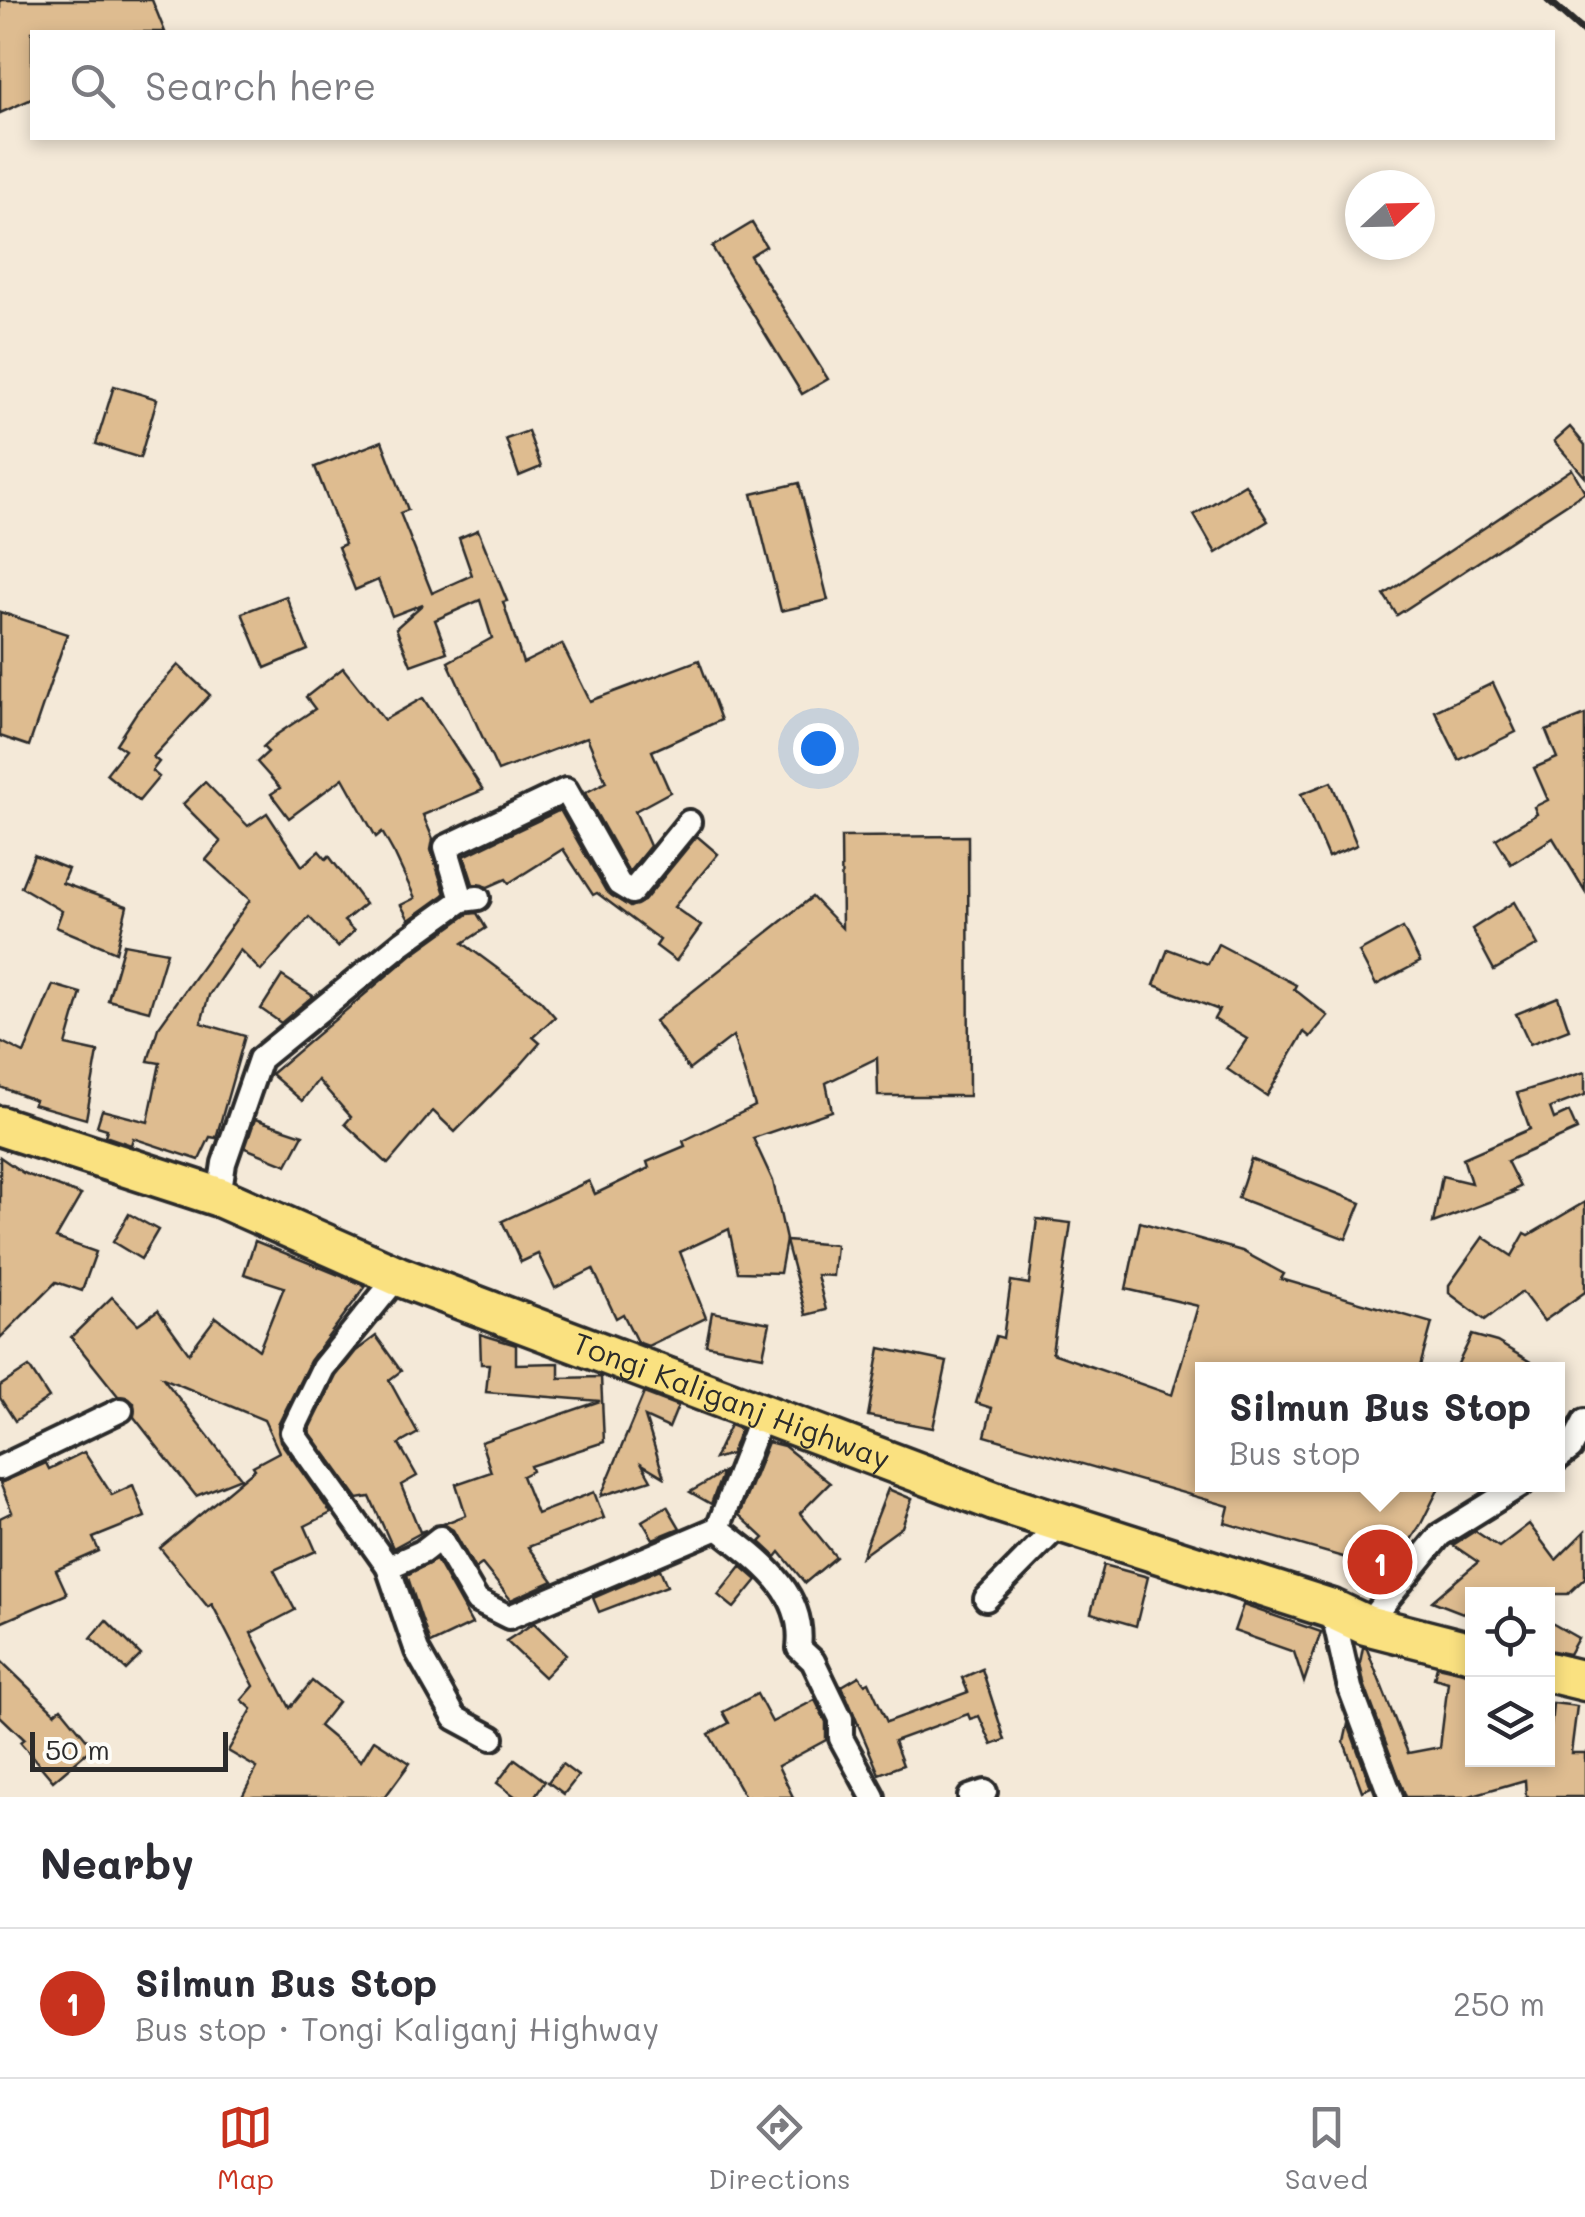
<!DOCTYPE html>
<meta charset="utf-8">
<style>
body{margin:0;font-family:Mali,sans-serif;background:#f7f7f7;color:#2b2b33}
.controls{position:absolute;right:30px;bottom:30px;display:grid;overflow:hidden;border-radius:0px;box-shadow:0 5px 15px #0003}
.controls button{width:90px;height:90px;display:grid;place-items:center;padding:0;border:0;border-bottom:2px solid #e1e1e2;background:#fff;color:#2b2b33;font:50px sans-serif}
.compass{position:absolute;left:1345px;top:170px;width:90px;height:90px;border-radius:50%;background:#fff;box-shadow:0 5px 15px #0003;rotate:68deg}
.scale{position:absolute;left:30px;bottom:25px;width:198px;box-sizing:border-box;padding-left:10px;border:5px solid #2b2b2b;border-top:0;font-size:28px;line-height:35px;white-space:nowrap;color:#2b2b2b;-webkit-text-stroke:8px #fdfcf7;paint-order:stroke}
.you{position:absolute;left:818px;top:748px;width:35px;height:35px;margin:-25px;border:8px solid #fff;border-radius:50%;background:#1a73e8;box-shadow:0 0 0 15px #1a73e833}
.badge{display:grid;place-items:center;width:65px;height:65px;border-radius:50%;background:#c8321e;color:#fff;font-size:32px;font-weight:700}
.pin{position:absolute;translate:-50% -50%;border:5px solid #fff;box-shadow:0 2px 10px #0006}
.popup{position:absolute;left:1195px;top:1362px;width:370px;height:130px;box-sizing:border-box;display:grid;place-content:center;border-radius:0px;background:#fff;filter:drop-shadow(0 2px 8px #0005);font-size:32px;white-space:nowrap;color:#7c7c81}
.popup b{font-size:38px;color:#2b2b33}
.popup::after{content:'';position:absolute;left:50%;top:100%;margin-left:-20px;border:20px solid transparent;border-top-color:#fff}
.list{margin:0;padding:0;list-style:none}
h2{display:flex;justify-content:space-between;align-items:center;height:130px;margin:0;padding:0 40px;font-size:42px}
h2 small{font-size:32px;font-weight:400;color:#7c7c81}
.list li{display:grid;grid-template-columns:65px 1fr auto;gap:30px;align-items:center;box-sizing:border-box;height:150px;padding:0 40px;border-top:2px solid #e1e1e2}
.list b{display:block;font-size:38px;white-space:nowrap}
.list p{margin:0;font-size:32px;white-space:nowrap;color:#7c7c81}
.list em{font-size:32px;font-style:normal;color:#7c7c81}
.icon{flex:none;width:55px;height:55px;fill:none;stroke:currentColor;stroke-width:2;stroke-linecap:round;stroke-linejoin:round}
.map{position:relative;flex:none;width:1585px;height:1797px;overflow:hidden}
.search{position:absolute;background:#fff;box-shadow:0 5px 15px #0003;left:30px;right:30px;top:30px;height:110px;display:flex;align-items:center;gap:25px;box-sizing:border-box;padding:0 35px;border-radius:0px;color:#7c7c81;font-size:38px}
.sheet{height:280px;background:#fff}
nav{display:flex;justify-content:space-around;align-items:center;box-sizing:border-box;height:140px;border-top:2px solid #e1e1e2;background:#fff;font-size:28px;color:#7c7c81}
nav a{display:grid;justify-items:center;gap:5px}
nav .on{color:#c8321e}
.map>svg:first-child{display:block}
.building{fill:#debc90;stroke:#2b2b2b;stroke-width:2.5}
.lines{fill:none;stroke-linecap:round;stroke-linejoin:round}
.street-casing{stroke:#2b2b2b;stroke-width:30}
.primary-casing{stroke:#2b2b2b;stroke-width:45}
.street{stroke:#fdfcf7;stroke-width:22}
.primary{stroke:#fae180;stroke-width:38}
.rail{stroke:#2b2b2b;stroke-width:8}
.labels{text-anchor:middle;stroke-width:9;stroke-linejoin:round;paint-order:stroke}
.street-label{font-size:30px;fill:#2b2b2b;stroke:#fdfcf7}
</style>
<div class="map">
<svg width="1585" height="1797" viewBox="0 0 1585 1797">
<rect width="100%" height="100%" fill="#f4e9d8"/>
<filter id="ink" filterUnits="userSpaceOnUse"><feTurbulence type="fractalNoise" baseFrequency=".01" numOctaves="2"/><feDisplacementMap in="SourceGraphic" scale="20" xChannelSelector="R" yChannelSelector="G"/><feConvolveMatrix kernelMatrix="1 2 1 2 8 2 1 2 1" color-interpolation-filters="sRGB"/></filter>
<g filter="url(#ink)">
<g class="building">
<polygon points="0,0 152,0 165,32 32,32 32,99 0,113"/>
<polygon points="752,223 766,246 750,256 828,379 802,394 712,247"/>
<polygon points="114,386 157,399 140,458 96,444"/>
<polygon points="1570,427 1585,445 1585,477 1554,441"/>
<polygon points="528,431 541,467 519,476 506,439"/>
<polygon points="382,441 408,510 400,513 432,593 472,575 459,538 478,530 507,601 503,602 523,663 562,644 590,701 699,660 721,720 652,751 670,792 635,811 650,846 629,872 585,793 606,782 587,737 498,771 448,662 492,638 480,600 435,620 447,652 411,665 396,628 423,604 392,616 378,580 355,590 338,547 345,544 315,467"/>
<polygon points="1572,469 1585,492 1397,615 1384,595"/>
<polygon points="799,483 828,600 781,611 752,494"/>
<polygon points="1245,484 1268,521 1216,553 1194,515"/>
<polygon points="286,596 308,650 265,668 242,613"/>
<polygon points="0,612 67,634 29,746 0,736"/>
<polygon points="178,665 210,695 153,757 159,762 152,771 159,777 139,801 106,774 125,750 116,744 138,710"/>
<polygon points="343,668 384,720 423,698 483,790 423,815 433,839 431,850 445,894 409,920 401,905 415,898 395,855 382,832 376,837 343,778 289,818 271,794 280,788 257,762 268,752 263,747 276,735 315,709 306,697"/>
<polygon points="1493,683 1516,732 1459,760 1435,711"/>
<polygon points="1585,715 1585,891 1553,838 1511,864 1496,839 1537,814 1534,807 1548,800 1534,768 1557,758 1546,731"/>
<polygon points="205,782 248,826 267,813 302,866 319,851 326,859 329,856 365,904 344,921 354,931 338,947 309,917 261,971 240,950 209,995 201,1023 245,1036 216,1138 210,1137 199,1160 133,1138 131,1145 105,1136 107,1129 97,1126 102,1110 148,1122 160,1063 148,1061 158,1028 250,900 206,860 221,842 183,804"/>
<polygon points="1331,782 1357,845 1328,857 1301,794"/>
<polygon points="560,810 606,891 630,907 644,901 697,836 718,854 674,907 701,926 676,961 656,946 660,940 597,893 593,895 563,849 509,883 506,879 488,887 473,884 464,856"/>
<polygon points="968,836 969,1096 878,1096 877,1058 826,1083 832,1111 753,1138 773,1181 786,1240 780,1273 738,1272 729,1229 680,1252 706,1318 648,1346 637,1342 623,1314 616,1318 593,1269 555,1288 538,1254 521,1262 502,1221 589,1181 595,1194 649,1168 647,1162 685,1146 683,1141 755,1106 733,1036 689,1070 655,1021 812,897 842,928 841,837"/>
<polygon points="34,855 68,869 62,883 127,906 116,952 56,927 62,911 21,887"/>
<polygon points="1514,902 1538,945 1494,970 1472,929"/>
<polygon points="477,913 486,928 463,943 540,1000 555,1017 533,1037 540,1043 519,1067 455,1132 433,1111 388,1164 345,1124 351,1117 318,1080 302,1101 271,1074 411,955 468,914"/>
<polygon points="1403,928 1420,962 1376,985 1359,952"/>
<polygon points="124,944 167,952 149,1011 108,1000"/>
<polygon points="1218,944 1296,985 1294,989 1328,1016 1310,1037 1304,1032 1267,1096 1227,1069 1247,1039 1214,1019 1219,1010 1154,985 1168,949 1208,964"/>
<polygon points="282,976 313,996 281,1023 261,1009"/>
<polygon points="53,985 81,993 66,1045 98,1052 86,1119 33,1104 35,1100 0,1087 0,1041 24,1053"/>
<polygon points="1558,997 1569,1029 1530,1044 1516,1014"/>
<polygon points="1585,1072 1585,1095 1550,1108 1554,1119 1569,1112 1577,1130 1507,1161 1520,1187 1511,1191 1515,1192 1433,1223 1442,1176 1471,1183 1463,1158 1530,1129 1517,1093"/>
<polygon points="255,1119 303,1135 287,1165 245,1148"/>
<polygon points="0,1157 23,1173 81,1195 56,1238 96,1252 82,1291 56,1282 0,1338"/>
<polygon points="1251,1159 1361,1203 1346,1239 1238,1198"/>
<polygon points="1585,1202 1585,1292 1544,1321 1522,1292 1485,1320 1449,1293 1449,1285 1483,1237 1512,1256 1525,1233 1529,1235"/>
<polygon points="129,1214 158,1230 141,1259 113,1242"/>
<polygon points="1037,1219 1071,1223 1052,1353 1172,1395 1198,1306 1126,1289 1140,1222 1242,1251 1284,1274 1281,1279 1432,1323 1419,1370 1202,1370 1202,1484 1441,1484 1421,1524 1402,1554 1397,1552 1381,1582 1363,1572 1367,1564 1225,1523 1229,1506 985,1436 992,1408 976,1403 996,1336 1003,1338 1011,1281 1029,1284"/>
<polygon points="255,1241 366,1286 310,1361 278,1425 280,1441 331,1513 305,1526 316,1551 274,1570 295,1610 251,1633 290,1708 312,1681 338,1702 319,1726 361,1761 374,1740 410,1763 385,1797 242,1797 257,1768 228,1751 252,1709 242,1700 254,1686 212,1604 208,1607 160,1548 255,1469 253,1466 279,1452 264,1420 163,1378 241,1478 196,1496 134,1417 134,1403 118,1396 71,1337 112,1297 138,1324 158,1310 189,1353 216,1317 259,1350 284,1287 244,1274"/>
<polygon points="786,1241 836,1245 833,1276 817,1275 826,1310 806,1315"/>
<polygon points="712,1312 770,1323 763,1356 706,1345"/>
<polygon points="480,1334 516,1345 516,1364 559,1363 559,1378 601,1377 604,1442 530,1466 532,1471 522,1476 537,1514 594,1492 604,1518 528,1547 553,1581 511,1600 482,1564 475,1569 453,1530 443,1524 466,1515 456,1484 491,1472 481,1442 600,1401 486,1392 489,1364 481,1364"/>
<polygon points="1472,1335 1497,1342 1544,1370 1455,1370"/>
<polygon points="376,1336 401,1371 389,1380 418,1433 399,1444 417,1476 401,1485 420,1532 426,1530 393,1548 370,1497 358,1499 309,1431 336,1376 356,1351"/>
<polygon points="880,1348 947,1362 933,1428 868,1416"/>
<polygon points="29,1367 49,1398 15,1421 0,1398 0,1386"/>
<polygon points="644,1393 678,1406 669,1428 645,1417 664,1477 642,1464 651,1480 601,1496"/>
<polygon points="730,1425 740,1429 731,1454 714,1459"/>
<polygon points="768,1442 784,1446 830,1483 800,1513 836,1557 805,1583 780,1552 776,1557 760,1542 764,1538 739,1515"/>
<polygon points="84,1452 112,1495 133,1485 145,1517 93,1538 99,1551 56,1570 67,1594 0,1623 0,1518 12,1512 0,1483 46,1463 49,1469"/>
<polygon points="723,1472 711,1504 690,1492 704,1484"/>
<polygon points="888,1489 912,1499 902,1527 862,1556"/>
<polygon points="667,1506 680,1528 653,1539 642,1521"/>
<polygon points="1529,1524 1556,1560 1585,1531 1585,1578 1568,1594 1472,1594 1472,1604 1463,1613 1432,1601 1478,1562 1453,1545 1475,1531 1499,1547"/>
<polygon points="436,1560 472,1624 430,1644 407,1575"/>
<polygon points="1104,1565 1148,1577 1136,1626 1091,1613"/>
<polygon points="741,1566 757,1580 734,1608 718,1595"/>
<polygon points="660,1569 667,1586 599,1612 593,1598"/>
<polygon points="1243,1605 1321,1632 1304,1682 1294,1652 1234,1631"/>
<polygon points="106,1620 141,1655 126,1670 91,1638"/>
<polygon points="1548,1621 1578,1638 1569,1654 1548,1650"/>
<polygon points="534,1623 566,1654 544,1677 506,1641"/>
<polygon points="1363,1647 1367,1649 1408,1753 1440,1747 1448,1682 1434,1678 1437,1666 1472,1674 1472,1760 1548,1760 1553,1703 1577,1706 1571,1753 1585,1753 1585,1797 1526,1797 1525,1780 1466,1797 1406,1797 1364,1684 1360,1663"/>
<polygon points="0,1660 55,1713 61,1708 93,1747 53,1781 20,1742 24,1739 0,1716"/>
<polygon points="982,1669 1005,1740 992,1745 979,1716 970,1719 968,1714 894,1741 903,1765 879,1774 842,1686 859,1676 865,1684 869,1682 887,1722 968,1692 962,1678"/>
<polygon points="757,1694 772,1722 815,1700 826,1722 826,1740 778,1766 793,1797 745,1797 709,1734 729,1723 723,1712"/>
<polygon points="1348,1724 1371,1787 1362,1791 1344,1742"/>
<polygon points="515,1759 545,1781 534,1797 516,1797 497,1783"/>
<polygon points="562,1764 578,1776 564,1794 548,1782"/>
</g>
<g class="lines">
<defs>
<g id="street">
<polyline points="462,900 446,847 566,790 619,884 632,892 689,822"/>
<polyline points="219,1197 224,1163 260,1059 402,943 462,900 478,898"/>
<polyline points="398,1276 323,1368 292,1432 388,1567 417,1651 455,1718 492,1738"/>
<polyline points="1558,1458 1571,1448 1585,1421"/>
<polyline points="0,1468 121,1410"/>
<path d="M718,1528C758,1560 806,1591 799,1648L813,1661L841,1719V1738L873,1797"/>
<polyline points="388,1567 422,1552 440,1538 477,1601 509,1617 718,1528 763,1412"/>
<polyline points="986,1599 1061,1523"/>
<polyline points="1332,1609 1350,1688 1391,1797"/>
<polyline points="1366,1625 1440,1535 1522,1484"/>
<polyline points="970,1797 985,1792"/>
</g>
<g id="primary">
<path id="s1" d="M0,1126L219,1197L398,1276L994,1501L1332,1609L1366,1625L1472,1652"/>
<polyline points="1548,1672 1585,1681"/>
</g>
</defs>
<use href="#street" class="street-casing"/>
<use href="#primary" class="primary-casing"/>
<use href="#street" class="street"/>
<use href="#primary" class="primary"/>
<polyline class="rail" points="1548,0 1585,33"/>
</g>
</g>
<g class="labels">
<g class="street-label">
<text dy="10" stroke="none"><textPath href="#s1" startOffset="782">Tongi Kaliganj Highway</textPath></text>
</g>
</g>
</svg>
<div class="controls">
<button><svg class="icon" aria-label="locate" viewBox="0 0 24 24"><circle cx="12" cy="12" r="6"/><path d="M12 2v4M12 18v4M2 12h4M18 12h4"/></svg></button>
<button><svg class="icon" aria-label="layers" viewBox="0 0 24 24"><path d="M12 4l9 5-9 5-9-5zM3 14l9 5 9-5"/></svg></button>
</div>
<svg class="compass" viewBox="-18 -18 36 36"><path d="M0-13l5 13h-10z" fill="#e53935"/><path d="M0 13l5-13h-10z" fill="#7c7c81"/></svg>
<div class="scale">50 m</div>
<div class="you"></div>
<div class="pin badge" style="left:1380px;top:1562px">1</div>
<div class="popup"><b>Silmun Bus Stop</b>Bus stop</div>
<div class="search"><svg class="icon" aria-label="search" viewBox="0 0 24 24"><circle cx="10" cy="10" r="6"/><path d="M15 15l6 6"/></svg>Search here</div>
</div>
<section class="sheet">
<h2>Nearby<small></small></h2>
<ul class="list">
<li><span class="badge">1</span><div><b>Silmun Bus Stop</b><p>Bus stop · Tongi Kaliganj Highway</p></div><em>250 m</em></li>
</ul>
</section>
<nav>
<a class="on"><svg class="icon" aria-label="map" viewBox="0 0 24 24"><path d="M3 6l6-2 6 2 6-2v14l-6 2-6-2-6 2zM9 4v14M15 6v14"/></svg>Map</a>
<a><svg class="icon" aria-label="directions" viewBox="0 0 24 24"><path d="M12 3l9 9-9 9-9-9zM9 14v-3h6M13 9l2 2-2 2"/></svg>Directions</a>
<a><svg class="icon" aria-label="saved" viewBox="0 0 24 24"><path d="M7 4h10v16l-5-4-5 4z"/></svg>Saved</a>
</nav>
